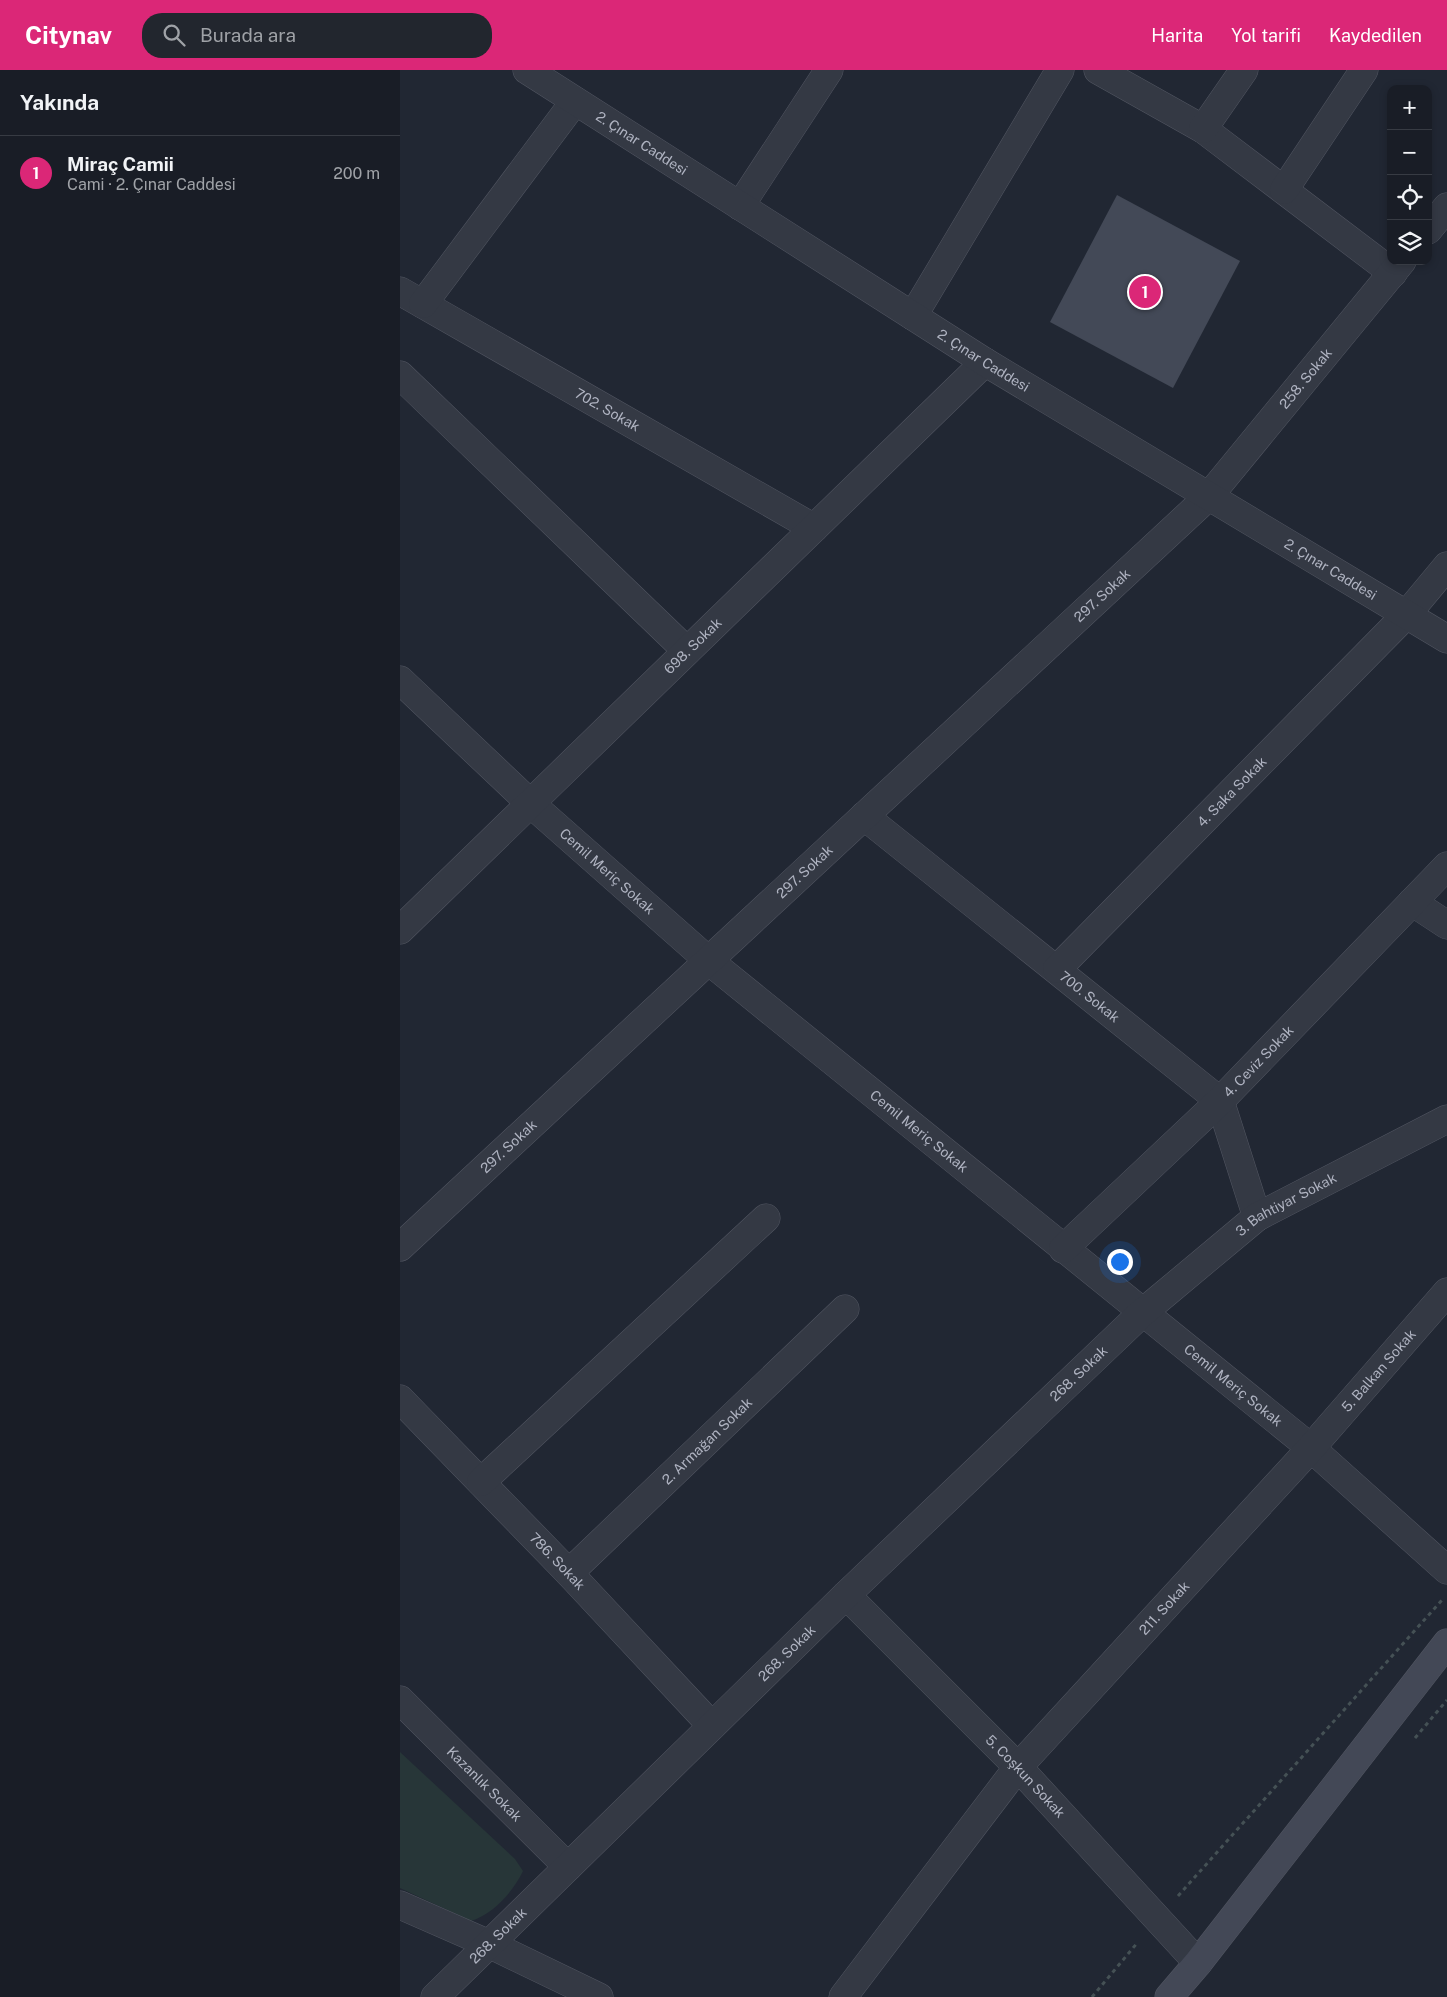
<!DOCTYPE html>
<html lang="tr">
<meta charset="utf-8">
<style>
body{margin:0;font-family:"Public Sans",sans-serif;background:#22262e;color:#f1f3f6}
.controls{position:absolute;right:15px;top:15px;display:grid;overflow:hidden;border-radius:10px;box-shadow:0 2px 8px #0003}
.controls button{width:45px;height:45px;display:grid;place-items:center;padding:0;border:0;border-bottom:1px solid #373b43;background:#191d26;color:#f1f3f6;font:25px sans-serif}
.you{position:absolute;left:719px;top:1191px;width:18px;height:18px;margin:-12px;border:4px solid #fff;border-radius:50%;background:#1a73e8;box-shadow:0 0 0 8px #1a73e833}
.badge{display:grid;place-items:center;width:32px;height:32px;border-radius:50%;background:#db2777;color:#fff;font-size:16px;font-weight:700}
.pin{position:absolute;translate:-50% -50%;border:2px solid #fff;box-shadow:0 1px 5px #0006}
.list{margin:0;padding:0;list-style:none}
h2{display:flex;justify-content:space-between;align-items:center;height:65px;margin:0;padding:0 20px;font-size:21px}
h2 small{font-size:16px;font-weight:400;color:#9fa2a7}
.list li{display:grid;grid-template-columns:32px 1fr auto;gap:15px;align-items:center;box-sizing:border-box;height:75px;padding:0 20px;border-top:1px solid #373b43}
.list b{display:block;font-size:19px;white-space:nowrap}
.list p{margin:0;font-size:16px;white-space:nowrap;color:#9fa2a7}
.list em{font-size:16px;font-style:normal;color:#9fa2a7}
.icon{flex:none;width:28px;height:28px;fill:none;stroke:currentColor;stroke-width:2;stroke-linecap:round;stroke-linejoin:round}
.map{position:relative;flex:none;width:1047px;height:1927px;overflow:hidden}
header{display:flex;align-items:center;gap:30px;box-sizing:border-box;height:70px;padding:0 25px;background:#db2777;color:#fff}
header strong{font-size:24px}
nav{display:flex;gap:28px;margin-inline-start:auto;font-size:18px}
.search{width:350px;height:45px;background:#22262e;display:flex;align-items:center;gap:12px;box-sizing:border-box;padding:0 18px;border-radius:20px;color:#9fa2a7;font-size:19px}
main{display:flex}
aside{flex:1;background:#191d26}
.map>svg:first-child{display:block}
.green{fill:#273638}
.building{fill:#434957}
.lines{fill:none;stroke-linecap:round;stroke-linejoin:round}
.minor-casing{stroke:#525662;stroke-width:29}
.tertiary-casing{stroke:#525662;stroke-width:29}
.secondary-casing{stroke:#525662;stroke-width:29}
.path{stroke:#455155;stroke-width:3;stroke-dasharray:4 4;stroke-linecap:butt}
.minor{stroke:#343944;stroke-width:28}
.tertiary{stroke:#343944;stroke-width:28}
.secondary{stroke:#434856;stroke-width:28}
.labels{text-anchor:middle;stroke-width:4.5;stroke-linejoin:round;paint-order:stroke}
.street-label{font-size:14px;fill:#afb3c1;stroke:#1a1e28}
</style>
<header>
<strong>Citynav</strong>
<div class="search"><svg class="icon" aria-label="search" viewBox="0 0 24 24"><circle cx="10" cy="10" r="6"/><path d="M15 15l6 6"/></svg>Burada ara</div>
<nav><a>Harita</a><a>Yol tarifi</a><a>Kaydedilen</a></nav>
</header>
<main>
<aside>
<h2>Yakında<small></small></h2>
<ul class="list">
<li><span class="badge">1</span><div><b>Miraç Camii</b><p>Cami · 2. Çınar Caddesi</p></div><em>200 m</em></li>
</ul>
</aside>
<div class="map">
<svg width="1047" height="1927" viewBox="0 0 1047 1927">
<rect width="100%" height="100%" fill="#212733"/>
<path class="green" d="M0,1682L115,1789L123,1801C113,1822 93,1844 71,1851L0,1818Z"/>
<polygon class="building" points="717,125 840,191 773,318 650,252"/>
<g class="lines">
<defs>
<g id="minor">
<polyline points="698,0 803,59 993,203"/>
<polyline points="803,59 844,0"/>
<polyline points="884,120 964,0"/>
<polyline points="340,136 429,0"/>
<polyline points="1028,160 1047,137"/>
<path id="s1" d="M0,221L414,458"/>
<polyline points="23,234 175,31"/>
<polyline points="513,246 660,0"/>
<polyline points="0,305 287,581"/>
<path id="s2" d="M0,610L130,733L309,891L911,1378L1047,1500"/>
<path id="s3" d="M464,746L820,1031L857,1147"/>
<polyline points="1012,832 1047,855"/>
<path id="s4" d="M0,860L585,292"/>
<path id="s5" d="M657,899L1007,544L1047,496"/>
<path id="s6" d="M0,1177L809,426L1002,191"/>
<path id="s7" d="M663,1179L820,1031L1047,796"/>
<path id="s8" d="M0,1329L169,1503L312,1656"/>
<polyline points="81,1412 366,1148"/>
<path id="s9" d="M169,1503L445,1239"/>
<path id="s10" d="M446,1525L618,1697L798,1893"/>
<path id="s11" d="M0,1630L168,1797"/>
<polyline points="0,1835 89,1874 199,1927"/>
<path id="s12" d="M35,1927L446,1525L742,1243L857,1147L1047,1049"/>
<path id="s13" d="M443,1927L618,1697L911,1378L1047,1222"/>
</g>
<g id="tertiary">
<path id="s14" d="M127,0L585,292L1047,569"/>
</g>
<polyline id="secondary" points="769,1927 798,1893 1047,1573"/>
</defs>
<use href="#minor" class="minor-casing"/>
<use href="#tertiary" class="tertiary-casing"/>
<use href="#secondary" class="secondary-casing"/>
<g class="path">
<polyline points="1015,1668 1047,1630"/>
<polyline points="778,1826 1042,1530"/>
<polyline points="692,1927 738,1872"/>
</g>
<use href="#minor" class="minor"/>
<use href="#tertiary" class="tertiary"/>
<use href="#secondary" class="secondary"/>
</g>
<g class="labels">
<g class="street-label">
<text dy="5" stroke="none"><textPath href="#s14" startOffset="136">2. Çınar Caddesi</textPath></text>
<text dy="5" stroke="none"><textPath href="#s14" startOffset="541">2. Çınar Caddesi</textPath></text>
<text dy="5" stroke="none"><textPath href="#s6" startOffset="1256">258. Sokak</textPath></text>
<text dy="5" stroke="none"><textPath href="#s1" startOffset="239">702. Sokak</textPath></text>
<text dy="5" stroke="none"><textPath href="#s14" startOffset="946">2. Çınar Caddesi</textPath></text>
<text dy="5" stroke="none"><textPath href="#s6" startOffset="958">297. Sokak</textPath></text>
<text dy="5" stroke="none"><textPath href="#s4" startOffset="408">698. Sokak</textPath></text>
<text dy="5" stroke="none"><textPath href="#s5" startOffset="249">4. Saka Sokak</textPath></text>
<text dy="5" stroke="none"><textPath href="#s2" startOffset="282">Cemil Meriç Sokak</textPath></text>
<text dy="5" stroke="none"><textPath href="#s6" startOffset="552">297. Sokak</textPath></text>
<text dy="5" stroke="none"><textPath href="#s3" startOffset="289">700. Sokak</textPath></text>
<text dy="5" stroke="none"><textPath href="#s7" startOffset="271">4. Ceviz Sokak</textPath></text>
<text dy="5" stroke="none"><textPath href="#s2" startOffset="688">Cemil Meriç Sokak</textPath></text>
<text dy="5" stroke="none"><textPath href="#s6" startOffset="148">297. Sokak</textPath></text>
<text dy="5" stroke="none"><textPath href="#s12" startOffset="1165">3. Bahtiyar Sokak</textPath></text>
<text dy="5" stroke="none"><textPath href="#s13" startOffset="825">5. Balkan Sokak</textPath></text>
<text dy="5" stroke="none"><textPath href="#s12" startOffset="896">268. Sokak</textPath></text>
<text dy="5" stroke="none"><textPath href="#s2" startOffset="1092">Cemil Meriç Sokak</textPath></text>
<text dy="5" stroke="none"><textPath href="#s9" startOffset="191">2. Armağan Sokak</textPath></text>
<text dy="5" stroke="none"><textPath href="#s8" startOffset="226">786. Sokak</textPath></text>
<text dy="5" stroke="none"><textPath href="#s13" startOffset="505">211. Sokak</textPath></text>
<text dy="5" stroke="none"><textPath href="#s12" startOffset="492">268. Sokak</textPath></text>
<text dy="5" stroke="none"><textPath href="#s10" startOffset="255">5. Coşkun Sokak</textPath></text>
<text dy="5" stroke="none"><textPath href="#s11" startOffset="119">Kazanlık Sokak</textPath></text>
<text dy="5" stroke="none"><textPath href="#s12" startOffset="88">268. Sokak</textPath></text>
</g>
</g>
</svg>
<div class="controls">
<button>+</button>
<button>−</button>
<button><svg class="icon" aria-label="locate" viewBox="0 0 24 24"><circle cx="12" cy="12" r="6"/><path d="M12 2v4M12 18v4M2 12h4M18 12h4"/></svg></button>
<button><svg class="icon" aria-label="layers" viewBox="0 0 24 24"><path d="M12 4l9 5-9 5-9-5zM3 14l9 5 9-5"/></svg></button>
</div>
<div class="you"></div>
<div class="pin badge" style="left:745px;top:222px">1</div>
</div>
</main>
